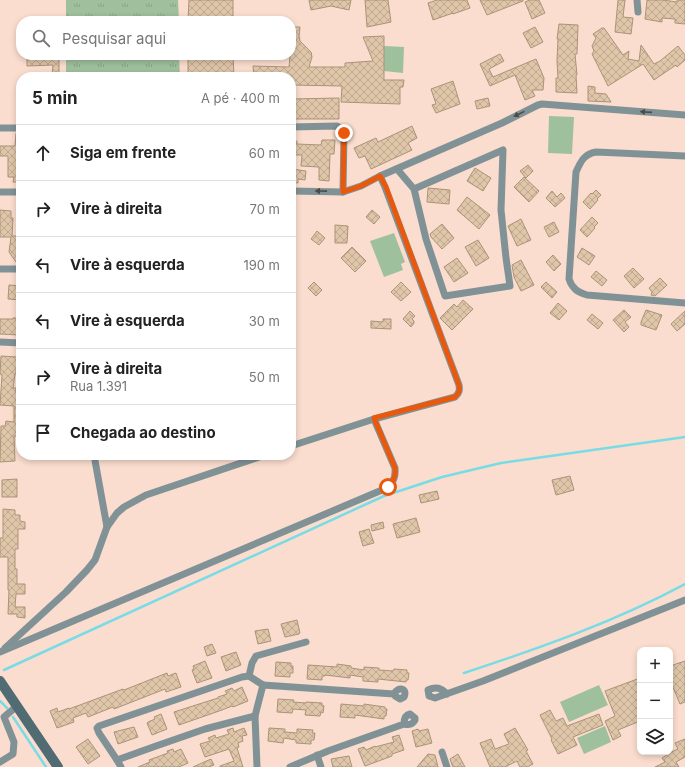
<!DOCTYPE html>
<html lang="pt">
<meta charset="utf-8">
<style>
body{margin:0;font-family:Inter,sans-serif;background:#f6f6f6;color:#222}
.controls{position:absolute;right:12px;bottom:12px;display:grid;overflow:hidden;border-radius:8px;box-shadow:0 2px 6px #0003}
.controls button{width:36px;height:36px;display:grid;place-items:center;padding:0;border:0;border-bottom:1px solid #e0e0e0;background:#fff;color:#222;font:20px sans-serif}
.stop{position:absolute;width:12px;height:12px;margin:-9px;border:3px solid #ea580c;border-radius:50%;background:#fff}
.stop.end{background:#ea580c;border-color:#fff;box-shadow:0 1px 4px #0008}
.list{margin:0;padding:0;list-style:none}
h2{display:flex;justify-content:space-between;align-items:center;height:52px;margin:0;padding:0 16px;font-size:17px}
h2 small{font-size:13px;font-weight:400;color:#767676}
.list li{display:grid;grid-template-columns:26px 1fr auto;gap:12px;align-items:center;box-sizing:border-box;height:56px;padding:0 16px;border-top:1px solid #e0e0e0}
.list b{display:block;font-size:15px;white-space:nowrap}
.list p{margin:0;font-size:13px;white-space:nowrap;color:#767676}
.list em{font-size:13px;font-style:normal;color:#767676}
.icon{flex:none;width:22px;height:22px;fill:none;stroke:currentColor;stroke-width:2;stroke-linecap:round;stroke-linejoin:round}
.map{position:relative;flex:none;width:685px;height:767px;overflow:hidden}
.search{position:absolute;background:#fff;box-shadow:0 2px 6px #0003;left:16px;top:16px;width:280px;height:44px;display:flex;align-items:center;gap:10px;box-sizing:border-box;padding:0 14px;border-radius:16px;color:#767676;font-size:15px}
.panel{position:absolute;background:#fff;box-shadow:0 2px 6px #0003;left:16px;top:72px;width:280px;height:388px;border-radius:16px}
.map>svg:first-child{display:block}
.grass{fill:url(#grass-tufts)}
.pitch{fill:#9fc09d}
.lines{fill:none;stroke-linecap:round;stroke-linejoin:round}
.stream{stroke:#78dce6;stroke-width:2.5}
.building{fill:url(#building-cross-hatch);stroke:#ab9378}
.street{stroke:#819297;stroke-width:7}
.secondary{stroke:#516b72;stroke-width:10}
.oneway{fill:#4c4b49}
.route{stroke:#ea580c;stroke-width:5}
</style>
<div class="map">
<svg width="685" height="767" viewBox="0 0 685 767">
<defs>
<pattern id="grass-tufts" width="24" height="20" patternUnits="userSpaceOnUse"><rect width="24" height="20" fill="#9fc09d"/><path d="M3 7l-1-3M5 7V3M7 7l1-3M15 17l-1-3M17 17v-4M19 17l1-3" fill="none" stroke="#89a486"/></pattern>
<pattern id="building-cross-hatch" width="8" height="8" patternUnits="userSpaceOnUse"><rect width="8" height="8" fill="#dfc6a9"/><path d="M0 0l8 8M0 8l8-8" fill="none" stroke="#bfaa91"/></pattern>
</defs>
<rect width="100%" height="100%" fill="#faddce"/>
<g class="grass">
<polygon points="66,0 178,0 179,21 66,21"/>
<polygon points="66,55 179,55 180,77 66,77"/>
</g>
<g class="pitch">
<polygon points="384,46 404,47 403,73 384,71"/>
<polygon points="549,116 574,117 572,154 548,153"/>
<polygon points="394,233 405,262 401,264 403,270 384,277 370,241"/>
<polygon points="599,685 608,705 569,722 560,702"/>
<polygon points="605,726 611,742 584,754 577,738"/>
</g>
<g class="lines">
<g class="stream">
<polyline points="4,670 384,496 442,477 501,463 685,437"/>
<path d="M464,673C540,648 614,622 685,584"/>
<polyline points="0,701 7,708"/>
<polyline points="13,717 46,767"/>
</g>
</g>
<g class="building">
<polygon points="189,0 233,0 233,21 188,21"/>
<polygon points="309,0 351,0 349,10 331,6 311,10"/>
<polygon points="365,0 388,0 391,22 367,27"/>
<polygon points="437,0 467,0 470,8 453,14 453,13 433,20 428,3"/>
<polygon points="480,0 523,0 523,1 487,15"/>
<polygon points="530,0 539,0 545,13 532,19 525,2"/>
<polygon points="618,0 625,0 623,17 633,18 631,34 615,32"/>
<polygon points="647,0 663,0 677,2 677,0 685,0 685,24 675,23 675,19 662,18 662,22 645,19"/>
<polygon points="559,24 578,25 577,54 575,54 577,75 576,75 577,93 556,92 556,78 558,78 557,61 558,39 557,39"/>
<polygon points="291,27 300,27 299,36 300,41 311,52 312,57 309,67 345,67 345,63 373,61 363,37 384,36 384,80 404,80 403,87 400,87 400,104 341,102 342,86 291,85 291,77 254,77 253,66 289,67 290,55 291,55"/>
<polygon points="535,27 543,42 531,48 523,33"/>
<polygon points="602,28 604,28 623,55 629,51 628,59 639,61 641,45 654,64 660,61 678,46 685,55 685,60 677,67 676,65 654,80 643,64 608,86 592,54 594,51 592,46 596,38 593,34"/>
<polygon points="500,54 504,61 489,69 493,77 536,59 544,78 543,90 532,90 535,96 525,100 515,75 490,86 480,64"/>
<polygon points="27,55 59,55 59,77 52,77 53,65 27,66"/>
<polygon points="188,55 233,55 234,77 221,77 219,72 188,75"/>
<polygon points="453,81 460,104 436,113 432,105 436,104 431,89"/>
<polygon points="588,86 595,87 595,93 606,94 611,102 588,101"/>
<polygon points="339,98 339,119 291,119 291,99"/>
<polygon points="488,98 490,106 477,109 475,101"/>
<polygon points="412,126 417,138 408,143 412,150 371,169 365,156 359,158 354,148 376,138 378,142"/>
<polygon points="16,133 21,133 21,157 18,157 18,170 21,170 21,182 13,182 14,177 8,177 8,156 0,156 0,146 15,146"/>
<polygon points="322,140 335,140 334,154 330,154 329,181 319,180 319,167 301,166 302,155 291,155 291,141 297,141 297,144 321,145"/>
<polygon points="528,165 533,171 526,178 520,171"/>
<polygon points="475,168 491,178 483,191 467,181"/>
<polygon points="291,169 306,171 305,180 298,179 298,183 291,182"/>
<polygon points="524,177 539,191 529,202 514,187"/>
<polygon points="428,188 450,190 449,204 427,202"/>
<polygon points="596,190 601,195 597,199 598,200 590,209 583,202 591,193 592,194"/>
<polygon points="552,191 557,197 561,193 565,198 555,207 546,198"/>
<polygon points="467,197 490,215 479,229 457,210"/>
<polygon points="0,210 11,211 11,218 13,218 12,236 21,236 21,257 16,262 9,252 11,237 0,237"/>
<polygon points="372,210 380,217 374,224 366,217"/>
<polygon points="592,217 598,223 594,227 595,228 587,237 580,230"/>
<polygon points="521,219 531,240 517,246 508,226"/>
<polygon points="554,222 559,232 549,237 544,227"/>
<polygon points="442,224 454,238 442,249 431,237 430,234"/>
<polygon points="335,225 348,226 347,243 335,243"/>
<polygon points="317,231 325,238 319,245 311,239"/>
<polygon points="478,240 489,258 476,266 465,247"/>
<polygon points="352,247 366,261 355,272 341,258"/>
<polygon points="582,248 595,256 589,265 577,257"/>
<polygon points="553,255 561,264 554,271 546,262"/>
<polygon points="457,258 468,273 454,282 444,267"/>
<polygon points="521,260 534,285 521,291 514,277 512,265"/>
<polygon points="633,268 644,279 634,288 624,276"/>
<polygon points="596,271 607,280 602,286 591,277"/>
<polygon points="660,278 667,285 655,296 651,295 652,292 649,288"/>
<polygon points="314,282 322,290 316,296 308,288"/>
<polygon points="401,282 411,292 401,301 391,292"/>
<polygon points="546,282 557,292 552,298 541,287"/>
<polygon points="9,285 21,286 21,300 8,299"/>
<polygon points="463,300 473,309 452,330 440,318 454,304 457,307"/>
<polygon points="558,303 567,311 559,320 550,313"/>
<polygon points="624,310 631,317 625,322 629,327 624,332 613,320"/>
<polygon points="646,310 662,315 656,330 641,325 641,322"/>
<polygon points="410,311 415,316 412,319 414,321 414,323 411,327 403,319"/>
<polygon points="685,311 685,324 677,331 671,324"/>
<polygon points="592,314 603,323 598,329 587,320"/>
<polygon points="13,318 21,318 21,334 19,334 19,335 0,334 0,319 13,319"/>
<polygon points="383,319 391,319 391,329 371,328 371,321 383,322"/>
<polygon points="1,356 17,357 16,374 15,374 13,388 16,388 16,393 18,393 18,402 21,402 21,410 20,436 14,436 15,461 0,462 1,426 5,426 6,421 14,422 14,406 0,405 2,375 0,374"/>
<polygon points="570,476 574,490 556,495 552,480"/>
<polygon points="17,479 17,497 2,497 2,480"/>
<polygon points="437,491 439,499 421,503 419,495"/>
<polygon points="3,509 15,510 15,515 20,515 20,521 25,522 25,529 18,529 18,549 15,549 15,569 17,569 17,584 25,584 25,594 16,594 15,607 25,607 25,618 17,617 17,614 8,614 9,590 8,590 8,557 0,557 0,538 3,538"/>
<polygon points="416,518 420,532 397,538 393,524"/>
<polygon points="383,522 384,528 372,531 371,525"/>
<polygon points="369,529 374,543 363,546 359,532"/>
<polygon points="297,620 300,633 299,633 299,634 285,637 281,624"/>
<polygon points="268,629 271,641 258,644 255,631"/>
<polygon points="212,644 216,653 207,656 204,647"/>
<polygon points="236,652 241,665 226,671 221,657"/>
<polygon points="205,661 212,678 197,683 192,670 194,669 193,666"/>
<polygon points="685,661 685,702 680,704 670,680 670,666"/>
<polygon points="276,662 291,663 291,666 293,666 293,673 290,673 290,677 275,676"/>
<polygon points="337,664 351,666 351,668 364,670 364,667 379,668 379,670 393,671 394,669 407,670 407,673 409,673 408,680 406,680 406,682 378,679 378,682 363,681 363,677 350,675 350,678 325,675 325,676 322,676 322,680 307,679 308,665 337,667"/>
<polygon points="167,673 168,676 176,673 181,687 166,692 165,689 114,709 113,707 88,717 86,713 73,718 74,722 57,728 50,711 57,708 58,712 69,708 69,709 123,689 124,690"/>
<polygon points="640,678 640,721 618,730 621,736 613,740 605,721 615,716 605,691"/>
<polygon points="242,687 248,701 233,707 232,706 222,710 179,725 174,712 218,698 218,697 227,694 225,691 232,688 234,691"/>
<polygon points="278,699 294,700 293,702 306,703 306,702 322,703 322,705 324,706 323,713 321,712 320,716 305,715 306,710 293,709 292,713 277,712"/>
<polygon points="341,704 364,706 364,704 385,707 385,709 387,709 386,716 384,716 384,719 355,715 355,718 340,717"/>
<polygon points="550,710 556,721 563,718 567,726 599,714 603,725 573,737 577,745 558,754 551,740 552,739 540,715"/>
<polygon points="161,714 167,729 152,735 147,723 148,722 155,719 154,717"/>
<polygon points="134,727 138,737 118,744 114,732"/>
<polygon points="233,728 234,732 244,728 247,735 242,736 243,741 238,743 239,747 237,748 243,767 220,767 220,766 234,761 229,749 205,757 200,744 210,741 208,738 215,735 216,738 229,734 227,730"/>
<polygon points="269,728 285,729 285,732 297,733 297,729 313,730 312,733 315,733 314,740 311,740 311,744 296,743 296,740 284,738 283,743 268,741"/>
<polygon points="515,728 528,750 526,751 533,764 527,767 520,767 517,761 505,767 490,767 480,743 491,739 495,749 509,744 504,734"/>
<polygon points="418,729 419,731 428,729 432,743 416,747 412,731"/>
<polygon points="399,735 404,750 392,754 392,756 365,766 358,749 364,747 366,750 375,746 375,747 394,742 392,737"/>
<polygon points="88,739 100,756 88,764 76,747"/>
<polygon points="685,739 685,757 676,762 679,767 655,767 665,762 662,758 667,755 667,754 678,749 675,743"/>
<polygon points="173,749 174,752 181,749 188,763 179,767 138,767 150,762 149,760 168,753 167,751"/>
<polygon points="428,754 435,755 438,767 417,767"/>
<polygon points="458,754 465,767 453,767 451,762 450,759"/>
<polygon points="349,756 352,767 333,767 331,759"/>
<polygon points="211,759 214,765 209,767 193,767"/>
</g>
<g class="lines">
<g class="street">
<polyline points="637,0 638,12"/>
<polyline points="291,127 337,126 343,130 344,133 343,192"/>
<polyline points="0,128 21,128"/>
<path d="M685,156L596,152C584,154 581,161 576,172L569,279C572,288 577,292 587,295L685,303"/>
<polyline points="397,169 414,189 503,150 501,210 506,258 510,286 445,296 426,239 414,189"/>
<polyline points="291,191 343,192 361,186 380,176 502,123 538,105 542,104 685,115"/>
<polyline points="0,192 21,192"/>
<polyline points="0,269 21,269"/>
<polyline points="0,342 21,343"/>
<path d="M291,446L374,419L455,397C459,393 460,391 459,385L385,187L380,176"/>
<polyline points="107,527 117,513 124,507 146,495 265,455"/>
<polyline points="5,648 66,592 87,570 95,560 107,527 94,455"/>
<path d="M0,652L382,490C392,484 396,480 395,468L374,419"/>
<polyline points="249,676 252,663 256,656 306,642"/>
<path d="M447,694C441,688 436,686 428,690L429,696L435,698L483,681L685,600"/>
<polyline points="442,752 447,767"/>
<polyline points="317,755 321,767"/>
<polyline points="117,760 99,733 97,728 99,726 242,677 249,676 263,685"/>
<polyline points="0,762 13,754 14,742 4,717 17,706"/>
<polyline points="121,767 117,760 156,746 205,729 255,716"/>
<path d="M257,767L255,716L263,685L394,694L395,696L400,699L404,697C408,688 398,686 394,694"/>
<path d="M290,767L328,751L404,724C409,725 412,725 415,720V718L410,714C405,715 404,719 404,724"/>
</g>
<polyline class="secondary" points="0,681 58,767"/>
</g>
<defs><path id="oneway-solid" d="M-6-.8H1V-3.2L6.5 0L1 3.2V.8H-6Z"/></defs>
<g class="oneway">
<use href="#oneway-solid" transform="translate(646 112) rotate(-176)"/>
<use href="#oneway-solid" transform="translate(519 114) rotate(154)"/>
<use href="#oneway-solid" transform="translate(321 191) rotate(-179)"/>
</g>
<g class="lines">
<path class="route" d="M344,133L343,192L361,186L380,176L386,187L459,385C460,391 459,393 455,397L374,418L395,468C396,476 394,480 388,487"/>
</g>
</svg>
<div class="controls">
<button>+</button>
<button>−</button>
<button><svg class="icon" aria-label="layers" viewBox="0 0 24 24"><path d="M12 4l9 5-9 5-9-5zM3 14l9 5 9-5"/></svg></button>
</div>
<div class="stop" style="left:388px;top:487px"></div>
<div class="stop end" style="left:344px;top:133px"></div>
<div class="search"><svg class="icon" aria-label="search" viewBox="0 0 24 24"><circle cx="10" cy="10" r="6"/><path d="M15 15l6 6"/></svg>Pesquisar aqui</div>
<section class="panel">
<h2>5 min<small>A pé · 400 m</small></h2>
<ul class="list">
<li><svg class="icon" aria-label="ahead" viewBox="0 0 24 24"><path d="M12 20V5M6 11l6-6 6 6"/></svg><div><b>Siga em frente</b></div><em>60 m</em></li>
<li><svg class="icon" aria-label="right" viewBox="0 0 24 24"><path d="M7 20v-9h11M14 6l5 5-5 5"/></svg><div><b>Vire à direita</b></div><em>70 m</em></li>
<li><svg class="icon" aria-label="left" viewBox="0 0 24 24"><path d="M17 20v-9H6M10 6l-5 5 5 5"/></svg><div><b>Vire à esquerda</b></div><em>190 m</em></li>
<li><svg class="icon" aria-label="left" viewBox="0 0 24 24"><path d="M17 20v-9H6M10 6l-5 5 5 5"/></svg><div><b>Vire à esquerda</b></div><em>30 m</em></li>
<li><svg class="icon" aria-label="right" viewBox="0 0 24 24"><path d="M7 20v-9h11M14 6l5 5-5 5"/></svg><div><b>Vire à direita</b><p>Rua 1.391</p></div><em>50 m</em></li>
<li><svg class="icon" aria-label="arrive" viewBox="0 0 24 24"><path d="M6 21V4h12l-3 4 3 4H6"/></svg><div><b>Chegada ao destino</b></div></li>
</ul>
</section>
</div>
